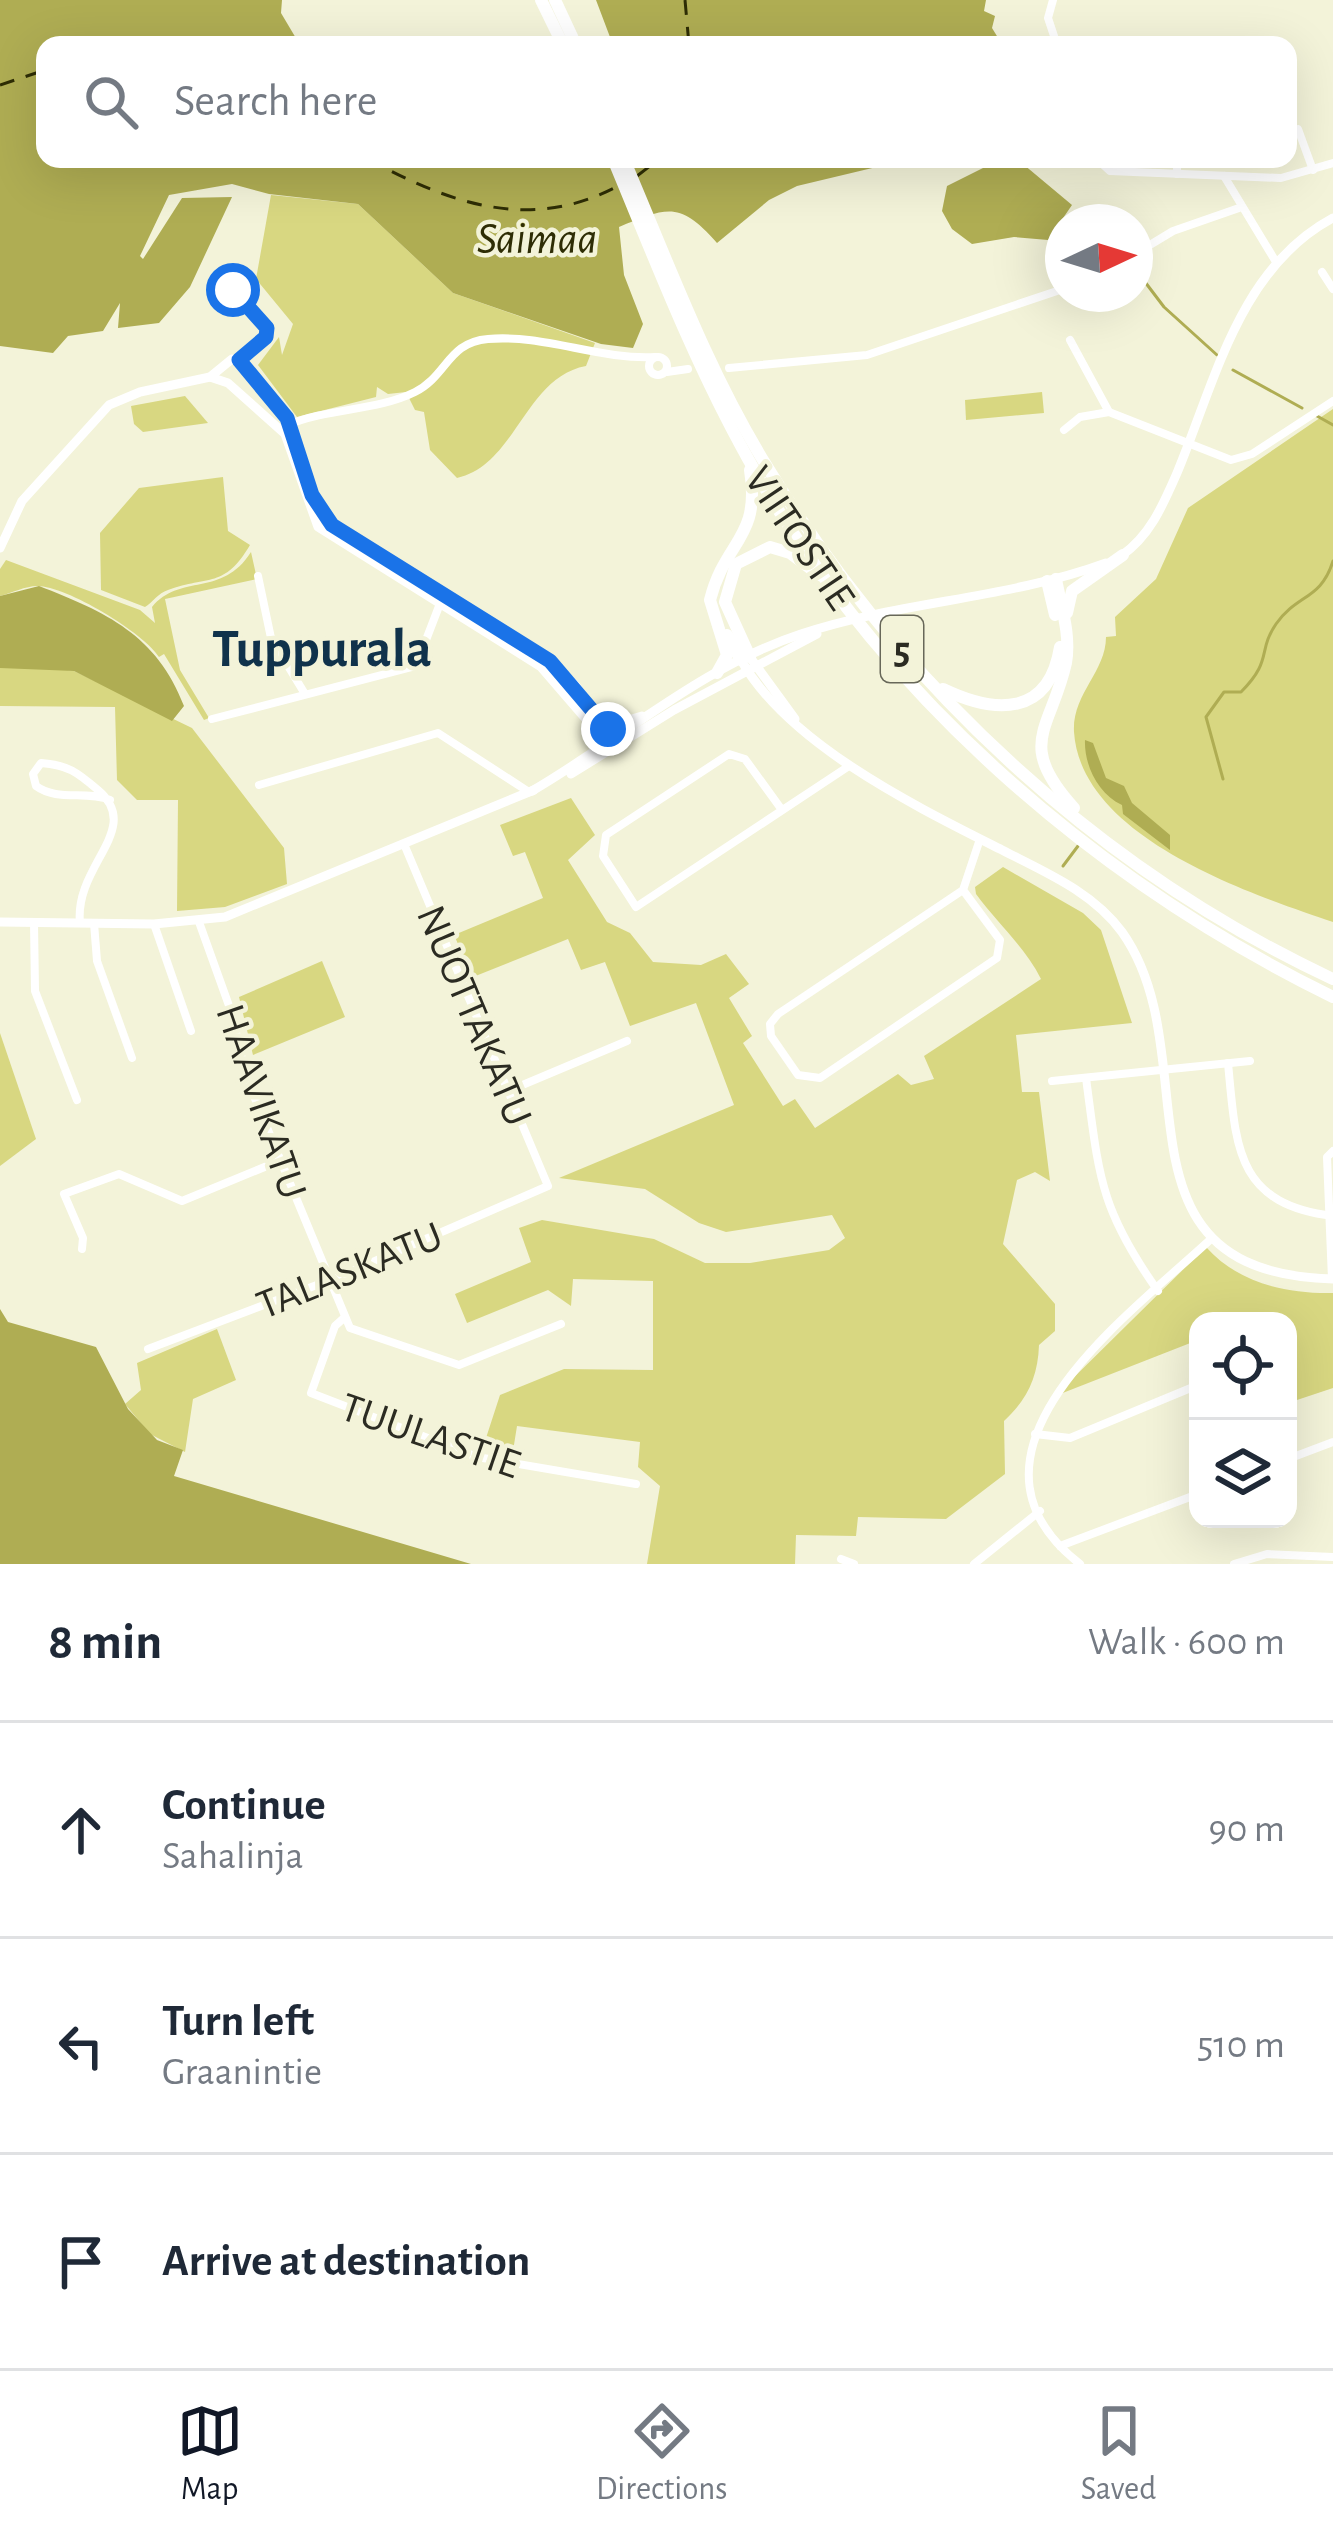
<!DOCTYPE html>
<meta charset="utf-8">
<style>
body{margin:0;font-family:"Alegreya Sans",sans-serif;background:#f2f2f3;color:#1f2937}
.controls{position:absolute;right:36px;bottom:36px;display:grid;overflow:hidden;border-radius:24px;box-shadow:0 12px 48px #0002}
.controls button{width:108px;height:108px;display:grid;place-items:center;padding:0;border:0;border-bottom:3px solid #e0e1e3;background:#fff;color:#1f2937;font:60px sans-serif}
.compass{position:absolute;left:1045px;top:204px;width:108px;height:108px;border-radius:50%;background:#fff;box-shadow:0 12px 48px #0002;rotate:86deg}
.stop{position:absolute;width:36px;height:36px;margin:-27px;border:9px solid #1a73e8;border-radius:50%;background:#fff}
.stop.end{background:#1a73e8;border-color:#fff;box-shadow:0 3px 12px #0008}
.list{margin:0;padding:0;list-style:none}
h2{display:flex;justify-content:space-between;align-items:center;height:156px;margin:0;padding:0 48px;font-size:51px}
h2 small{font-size:39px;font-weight:400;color:#747a83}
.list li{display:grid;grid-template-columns:78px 1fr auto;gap:36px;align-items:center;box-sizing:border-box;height:216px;padding:0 48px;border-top:3px solid #e0e1e3}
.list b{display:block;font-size:45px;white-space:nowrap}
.list p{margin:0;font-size:39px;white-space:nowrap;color:#747a83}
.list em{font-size:39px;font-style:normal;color:#747a83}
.icon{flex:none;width:66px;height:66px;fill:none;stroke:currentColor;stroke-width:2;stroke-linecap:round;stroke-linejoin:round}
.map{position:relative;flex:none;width:1333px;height:1564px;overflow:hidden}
.search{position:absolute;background:#fff;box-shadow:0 12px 48px #0002;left:36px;right:36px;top:36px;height:132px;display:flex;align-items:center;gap:30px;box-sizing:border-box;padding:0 42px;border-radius:24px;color:#747a83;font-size:45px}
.sheet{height:804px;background:#fff}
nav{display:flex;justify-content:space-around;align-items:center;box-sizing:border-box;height:168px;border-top:3px solid #e0e1e3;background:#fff;font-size:33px;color:#747a83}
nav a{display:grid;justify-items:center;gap:6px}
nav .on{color:#111827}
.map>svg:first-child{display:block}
.green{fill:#d8d781}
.water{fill:#afad53}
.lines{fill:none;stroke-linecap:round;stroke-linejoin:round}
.stream{stroke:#afad53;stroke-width:3}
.ferry{stroke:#2e2d05;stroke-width:3;stroke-dasharray:15 12;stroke-linecap:butt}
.minor{stroke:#fff;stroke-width:8}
.tertiary{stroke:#fff;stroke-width:9}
.trunk{stroke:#fff;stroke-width:12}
.route{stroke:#1a73e8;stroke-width:15}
.labels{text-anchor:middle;stroke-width:9;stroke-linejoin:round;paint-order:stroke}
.shield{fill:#f3f3d9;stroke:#676759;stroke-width:3}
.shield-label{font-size:39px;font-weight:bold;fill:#2b2b22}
.street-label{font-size:42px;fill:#2b2b22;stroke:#f3f3d9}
.water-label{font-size:45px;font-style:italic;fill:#2e2d05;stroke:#f3f3d9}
.district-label{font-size:54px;font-weight:bold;fill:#10324b;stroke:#f3f3d9}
</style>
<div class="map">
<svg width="1333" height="1564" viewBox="0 0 1333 1564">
<rect width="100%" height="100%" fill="#f3f3d9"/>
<g class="green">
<path d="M271,195L358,204L453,293L595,343L586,366C525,377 516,465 457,478L430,450L424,412L415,410L406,392L388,394L377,387L376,397L297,417L258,365L279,337L282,355L293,324L256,279Z"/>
<polygon points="1042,392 1044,413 966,420 965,400"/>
<polygon points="185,396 208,423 143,432 134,424 131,406"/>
<path d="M1333,409V922C1251,894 1081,838 1074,732C1072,694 1106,672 1106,637L1116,636L1115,617L1156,579L1188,508Z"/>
<path d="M223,477L228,531L250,545C224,589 209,575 168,590C158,593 153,602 145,607L101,590L100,533L139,488Z"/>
<path d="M251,552L257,579L165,599L180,670L209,718L204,720L164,654L159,657C144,633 67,586 37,586C26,586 11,593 0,596V569L6,560L140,610L155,623L152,607C180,573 222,598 251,552Z"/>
<polygon points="40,666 74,671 192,728 284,848 287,884 225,907 177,911 178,800 137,800 117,780 115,707 0,706 0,668"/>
<path d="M571,798L595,835L568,860L607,922L630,933L653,962L701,965L726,954L749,984L729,998L752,1036L743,1043L783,1106L795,1099L815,1128L898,1074L911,1085L934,1079L924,1056L1041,979C1025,947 998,924 976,894L975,887L1003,867L1083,913L1101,930L1132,1023L1016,1035L1022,1092H1039L1050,1181L1035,1172L1017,1180L1003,1244L1055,1304V1331L1039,1345C1038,1377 1027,1400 1004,1421L1005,1474L946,1519L858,1517L856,1536L796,1535L795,1564H647L660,1486L638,1467L640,1442L517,1426L513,1451L486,1438L500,1395L564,1369L653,1370V1281L573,1279L571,1306L548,1290L467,1323L455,1294L531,1262L519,1228L542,1220L654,1239L705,1263H750L829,1250L845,1238L832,1215L726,1232L699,1223L645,1189L559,1178L734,1105L696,1003L630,1026L605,962L581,970L568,939L473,977L454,935L543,898L525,852L513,856L500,825Z"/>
<polygon points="322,961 345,1017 253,1055 239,997"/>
<polygon points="0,1033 36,1139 0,1166"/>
<path d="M1206,1247C1238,1283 1286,1294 1333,1293V1388L1288,1403V1356L1293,1354L1288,1321H1198V1340L1055,1396Z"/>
<polygon points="217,1329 236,1380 193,1399 185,1452 150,1434 125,1404 141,1390 137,1363"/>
</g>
<g class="water">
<path d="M0,0H282L281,13L300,45H45V159H910L797,186L769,200L717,243C680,201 668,207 619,227L624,275L643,324L633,348L601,344L453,293L358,204L269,194L232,184L169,195L140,256L143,259L182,198L232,197L190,287L159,323L118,328L120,303L103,331L68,336L53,353L0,346Z"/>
<polygon points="596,0 986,0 984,11 995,16 992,28 1000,41 990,45 613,45"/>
<polygon points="990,159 1017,159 1072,205 1048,240 1014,237 972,244 952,229 942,211 947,186 993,163"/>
<path d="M39,586C106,612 157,635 184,706L172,721L74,671L0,668V596Z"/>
<path d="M1085,740L1093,743L1106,778L1124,786L1132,803L1170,835V850L1123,814L1122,805C1098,794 1084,765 1085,740Z"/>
<polygon points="0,1309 8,1322 96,1347 128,1409 157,1440 183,1450 174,1476 471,1564 0,1564"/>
</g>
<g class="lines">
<g class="stream">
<polyline points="1052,233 1059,265"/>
<polyline points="1135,265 1139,270"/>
<polyline points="1142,278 1164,307 1217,355"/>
<polyline points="1233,370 1302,408"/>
<polyline points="1317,416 1333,425"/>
<path d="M1223,779L1206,717L1224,692H1241C1273,660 1257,652 1276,624C1297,594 1321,600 1333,561"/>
<polyline points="1063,866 1078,846"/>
</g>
<g class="ferry">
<polyline points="685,0 689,45"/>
<polyline points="0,85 45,70"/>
<path d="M368,159C449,203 530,233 618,186"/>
<polyline points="637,176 659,159"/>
</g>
<g class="minor">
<polyline points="1053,0 1048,18 1057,45"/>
<polyline points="1298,129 1313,170"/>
<polyline points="1097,159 1110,171 1281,178 1333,163"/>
<polyline points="1177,174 1177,159"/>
<polyline points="1224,176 1276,262"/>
<polyline points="1135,254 1173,231 1239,208"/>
<polyline points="1322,272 1333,289"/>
<polyline points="1070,340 1109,412 1231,460 1252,454 1333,401"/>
<circle cx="658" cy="366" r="9"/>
<polyline points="239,360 267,334 265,323 233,290 241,272"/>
<polyline points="729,368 867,355 1063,289"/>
<polyline points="667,372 688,369"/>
<path d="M288,425C328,408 377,411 415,392C447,376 448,342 488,339C544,334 599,360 655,357"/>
<polyline points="1064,430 1080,417 1109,412"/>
<polyline points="258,576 271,638 305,694"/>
<polyline points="212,719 416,666 441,601"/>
<polyline points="259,785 438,733 529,792"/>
<polyline points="782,810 745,759 729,754 606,835 603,856 636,907 849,766"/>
<polyline points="963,890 1000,940 997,958 820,1078 798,1075 771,1036 770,1024 778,1014 963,890 980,839"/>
<polyline points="34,922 35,991 77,1100"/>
<polyline points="199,922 232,1014 246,1077 350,1328 459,1365 561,1324"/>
<path d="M80,923C74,865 144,829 98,790C77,772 68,765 41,763L33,774L36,786C58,802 85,790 110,800"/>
<polyline points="94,923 97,961 132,1058"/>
<polyline points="154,924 191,1031"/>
<path d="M1228,1063C1236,1146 1235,1204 1333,1216"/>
<path d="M1086,1078C1099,1175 1099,1208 1158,1291"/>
<polyline points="1052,1081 1250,1061"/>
<polyline points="508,1091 627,1041"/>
<polyline points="82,1249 83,1238 64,1194 119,1174 182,1201 279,1161"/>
<polyline points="1332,1279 1327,1157 1333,1151"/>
<polyline points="345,1317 335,1326 311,1393 477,1457 636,1484"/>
<polyline points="148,1349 338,1277 548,1186 404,844"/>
<polyline points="1035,1434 1070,1438 1198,1385"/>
<polyline points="1288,1459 1333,1442"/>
<polyline points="1060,1546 1198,1494"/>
<polyline points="841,1559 854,1564"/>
<polyline points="974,1564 1040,1511"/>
<path d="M1080,1564C936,1452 1133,1312 1212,1238"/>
<polyline points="1234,1564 1267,1554 1333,1557"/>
</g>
<g class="tertiary">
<polyline points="210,377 228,383 285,434 318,527 541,667 610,747"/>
<polyline points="0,548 22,501 109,405 140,392 210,377 232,359 239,360 287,418 312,495 332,525 550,661 576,686 614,741"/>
<path d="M1121,556C1150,536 1163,505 1177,473C1215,382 1239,268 1333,218"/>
<path d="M741,660C789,745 917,807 1002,850C1045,872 1093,892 1122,932C1211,1057 1100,1273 1333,1279"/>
<polyline points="752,660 795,719"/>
<polyline points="602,714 622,722 642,716"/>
<polyline points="571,774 674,710 817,634"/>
<path d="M532,791C621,739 703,666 801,634C901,601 1008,599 1106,563"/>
<polyline points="0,922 154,924 225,917 534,790"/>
</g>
<g class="trunk">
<polyline points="541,0 563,45"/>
<polyline points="555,0 576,45"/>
<path d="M613,159C655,260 694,362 747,457C877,692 1094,880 1333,997"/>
<path d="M624,159C668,262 707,369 766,465C901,686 1099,870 1333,979"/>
<path d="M1056,579C1061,606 1071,635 1066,663C1051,730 1015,743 1074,808"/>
<polyline points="1047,581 1055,615"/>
<polyline points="1067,613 1072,591 1123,555"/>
<polyline points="727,635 741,660"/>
<polyline points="750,657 725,602 736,564 770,547 790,553 819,575"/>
<path d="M717,673L727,655L710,600C725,540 761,539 750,470"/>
<path d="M943,689C995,714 1049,717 1060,647"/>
</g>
</g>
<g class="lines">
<polyline class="route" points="233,290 267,328 266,337 239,360 287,418 312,495 332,525 550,661 608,729"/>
</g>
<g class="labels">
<rect class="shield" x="881" y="616" width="42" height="66" rx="9"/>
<g class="shield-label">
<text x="902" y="663">5</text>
</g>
<g class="street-label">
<text transform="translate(801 537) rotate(56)" y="15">VIITOSTIE</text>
<text transform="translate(476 1015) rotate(67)" y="15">NUOTTAKATU</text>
<text transform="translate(263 1101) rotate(71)" y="15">HAAVIKATU</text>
<text transform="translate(349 1269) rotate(-22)" y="15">TALASKATU</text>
<text transform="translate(431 1434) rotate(19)" y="15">TUULASTIE</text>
</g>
<g class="water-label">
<text x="537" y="253">Saimaa</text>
</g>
<g class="district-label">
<text x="322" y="666">Tuppurala</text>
</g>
</g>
</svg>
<div class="controls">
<button><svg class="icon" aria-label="locate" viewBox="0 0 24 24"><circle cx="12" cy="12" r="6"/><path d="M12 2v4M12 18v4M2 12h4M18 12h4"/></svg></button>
<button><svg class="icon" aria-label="layers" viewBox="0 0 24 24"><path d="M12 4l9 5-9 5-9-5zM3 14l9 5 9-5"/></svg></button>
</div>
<svg class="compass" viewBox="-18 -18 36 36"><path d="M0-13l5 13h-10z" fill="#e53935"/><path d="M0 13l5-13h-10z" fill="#747a83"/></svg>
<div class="stop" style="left:233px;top:290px"></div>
<div class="stop end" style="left:608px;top:729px"></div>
<div class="search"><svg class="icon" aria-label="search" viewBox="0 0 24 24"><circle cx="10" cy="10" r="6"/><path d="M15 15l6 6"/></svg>Search here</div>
</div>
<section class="sheet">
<h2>8 min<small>Walk · 600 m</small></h2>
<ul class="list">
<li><svg class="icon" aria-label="ahead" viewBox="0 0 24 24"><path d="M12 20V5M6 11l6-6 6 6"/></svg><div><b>Continue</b><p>Sahalinja</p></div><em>90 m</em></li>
<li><svg class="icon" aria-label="left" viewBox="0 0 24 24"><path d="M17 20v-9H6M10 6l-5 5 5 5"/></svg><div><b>Turn left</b><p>Graanintie</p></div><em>510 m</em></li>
<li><svg class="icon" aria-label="arrive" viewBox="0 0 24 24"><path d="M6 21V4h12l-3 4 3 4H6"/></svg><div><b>Arrive at destination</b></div></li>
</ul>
</section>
<nav>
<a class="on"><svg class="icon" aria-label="map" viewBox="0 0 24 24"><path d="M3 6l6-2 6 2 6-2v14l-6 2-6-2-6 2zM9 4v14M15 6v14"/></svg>Map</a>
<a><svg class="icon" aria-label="directions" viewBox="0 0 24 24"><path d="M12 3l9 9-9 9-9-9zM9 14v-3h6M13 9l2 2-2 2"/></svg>Directions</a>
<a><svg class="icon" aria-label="saved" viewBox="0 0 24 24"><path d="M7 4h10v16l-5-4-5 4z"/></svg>Saved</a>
</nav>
